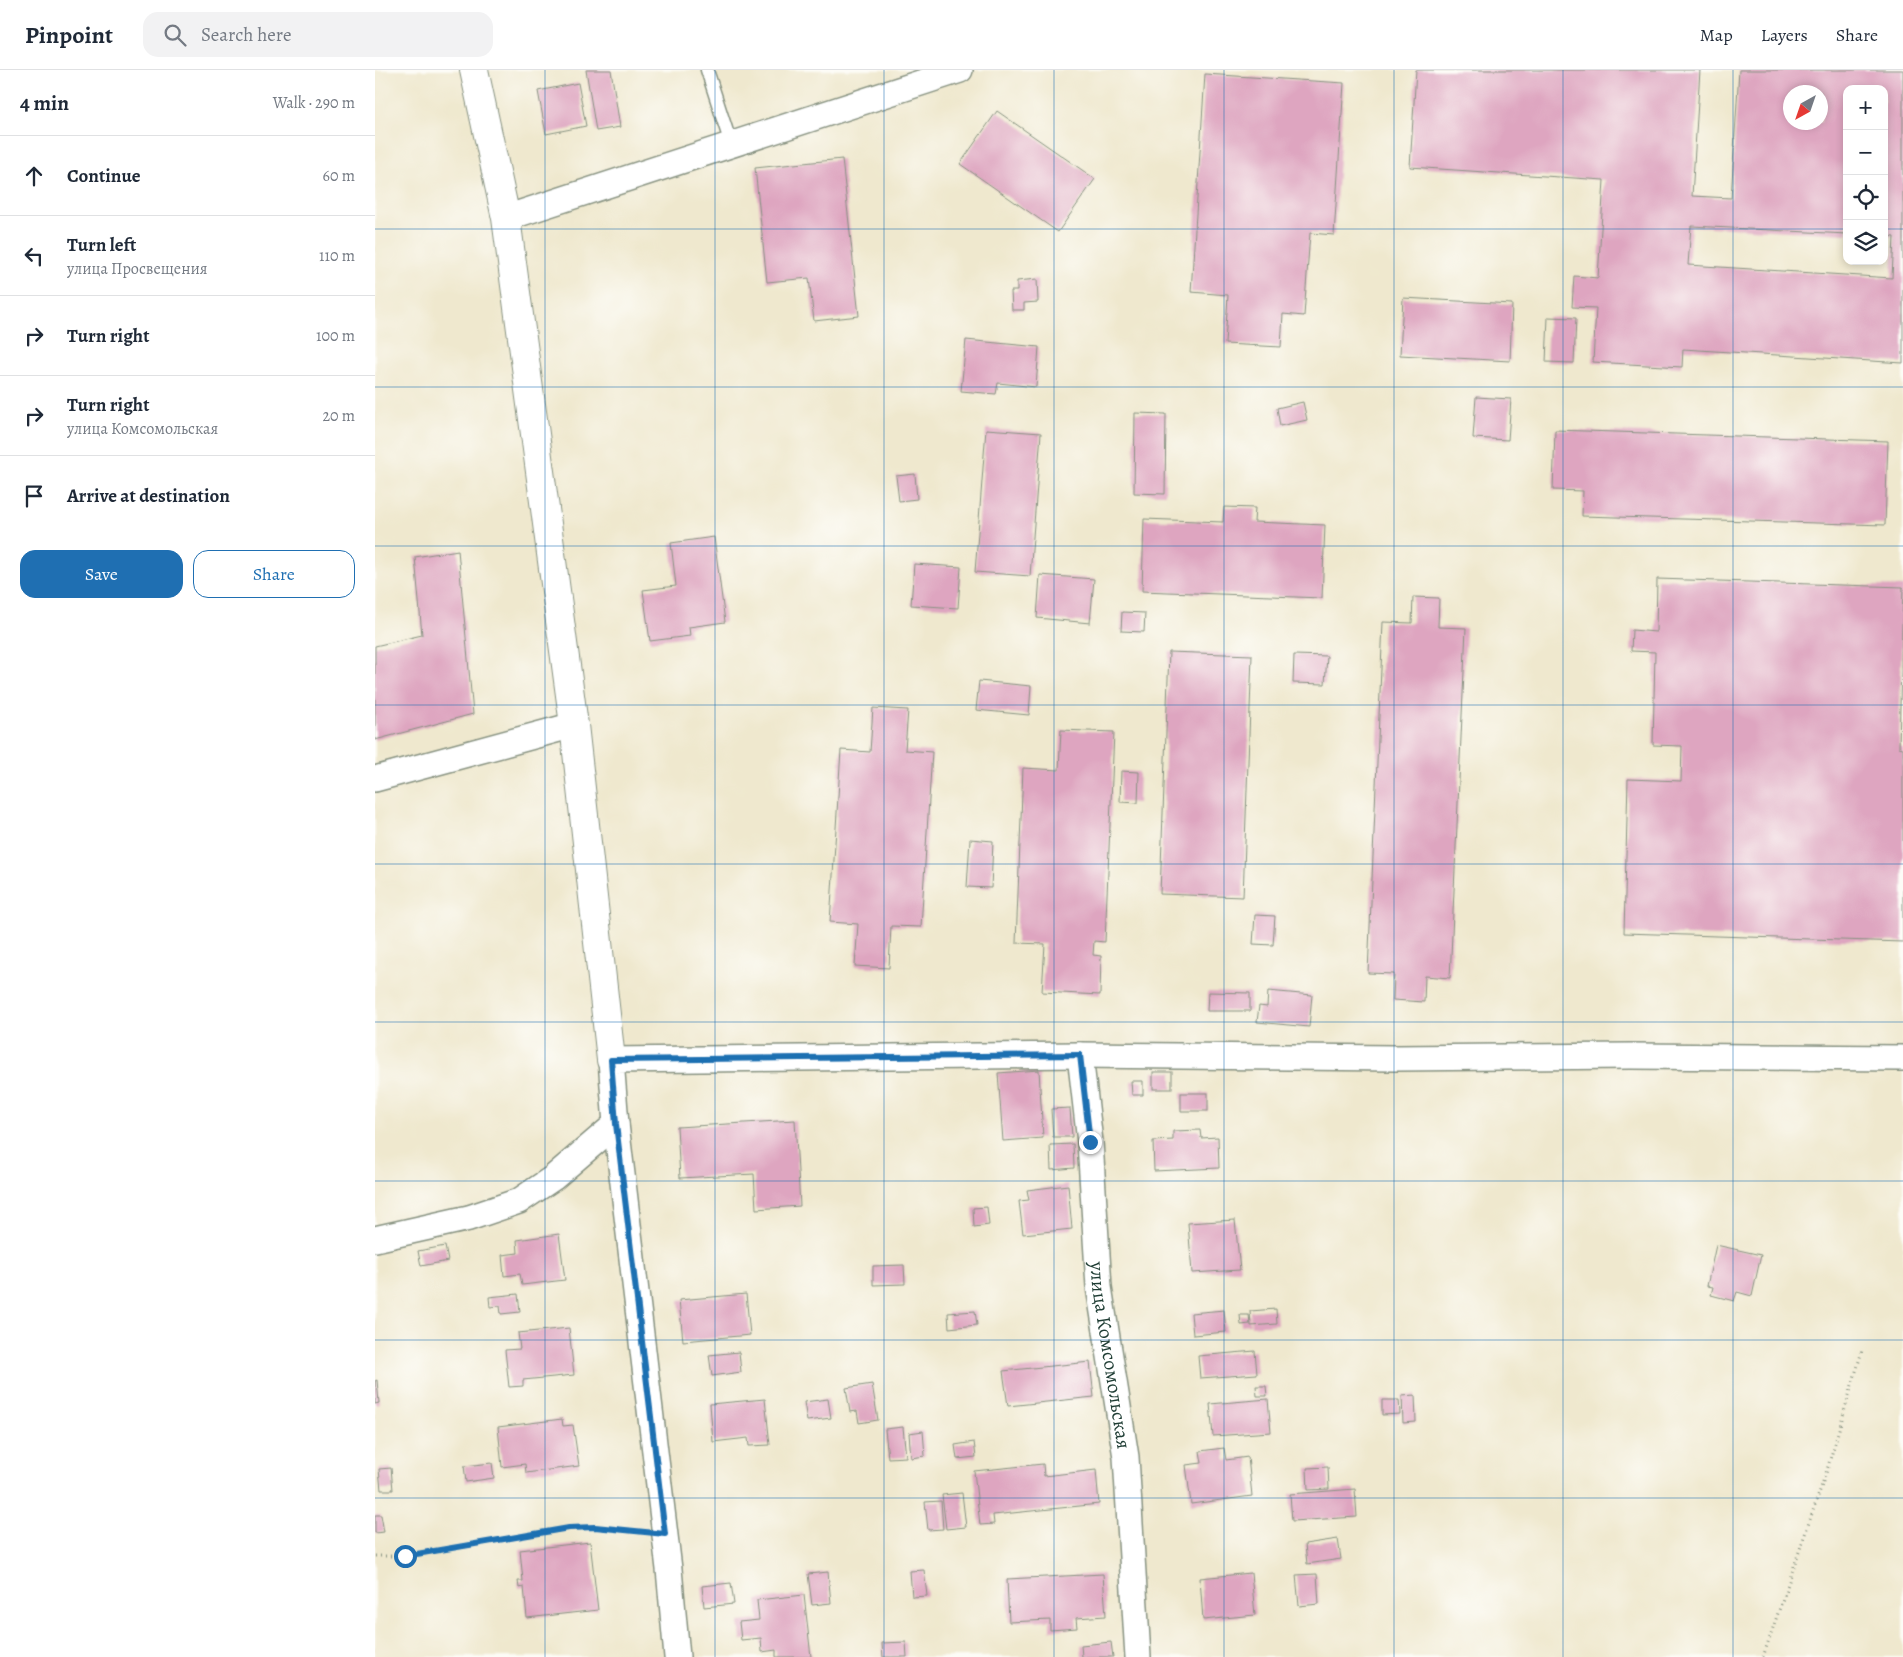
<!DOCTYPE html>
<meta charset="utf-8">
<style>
body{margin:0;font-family:Alegreya,serif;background:#f2f2f3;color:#1f2937}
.controls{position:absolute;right:15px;top:15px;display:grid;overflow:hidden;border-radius:10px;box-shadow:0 2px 8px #0003}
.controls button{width:45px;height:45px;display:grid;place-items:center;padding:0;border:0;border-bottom:1px solid #e0e1e3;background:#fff;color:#1f2937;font:25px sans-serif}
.compass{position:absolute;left:1408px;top:15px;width:45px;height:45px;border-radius:50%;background:#fff;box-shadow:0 2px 8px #0003;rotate:220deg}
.stop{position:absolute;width:15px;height:15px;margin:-11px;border:4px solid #1f6fb2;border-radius:50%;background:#fff}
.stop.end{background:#1f6fb2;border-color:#fff;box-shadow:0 1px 5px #0008}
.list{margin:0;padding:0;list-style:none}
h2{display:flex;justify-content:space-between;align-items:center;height:65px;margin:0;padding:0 20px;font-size:21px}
h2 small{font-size:16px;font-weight:400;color:#747a83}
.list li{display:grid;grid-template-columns:32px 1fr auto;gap:15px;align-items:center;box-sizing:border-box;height:80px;padding:0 20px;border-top:1px solid #e0e1e3}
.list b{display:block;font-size:19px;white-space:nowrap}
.list p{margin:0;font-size:16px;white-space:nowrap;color:#747a83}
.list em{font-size:16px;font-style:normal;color:#747a83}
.actions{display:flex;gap:10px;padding:15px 20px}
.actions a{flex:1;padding:11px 0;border:1px solid #1f6fb2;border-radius:15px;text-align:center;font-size:18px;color:#1f6fb2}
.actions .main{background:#1f6fb2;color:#fff}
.icon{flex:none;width:28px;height:28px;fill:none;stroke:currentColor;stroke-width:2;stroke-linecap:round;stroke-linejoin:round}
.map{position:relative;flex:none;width:1528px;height:1587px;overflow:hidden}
header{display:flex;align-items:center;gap:30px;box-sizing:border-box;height:70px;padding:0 25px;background:#fff;border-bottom:1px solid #e0e1e3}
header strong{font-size:24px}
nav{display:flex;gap:28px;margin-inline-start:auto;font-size:18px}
.search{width:350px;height:45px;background:#f2f2f3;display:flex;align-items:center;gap:12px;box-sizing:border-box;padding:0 18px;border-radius:15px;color:#747a83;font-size:19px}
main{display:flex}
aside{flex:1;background:#fff}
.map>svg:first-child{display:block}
.building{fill:#dea5c0;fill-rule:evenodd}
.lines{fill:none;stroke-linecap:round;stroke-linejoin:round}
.service-casing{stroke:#879281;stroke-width:15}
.minor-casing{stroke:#879281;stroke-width:28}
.tertiary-casing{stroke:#879281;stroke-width:30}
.path{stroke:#879281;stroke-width:3;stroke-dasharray:1 4;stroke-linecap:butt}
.service{stroke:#fff;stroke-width:12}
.minor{stroke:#fff;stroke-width:25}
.tertiary{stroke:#fff;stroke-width:28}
.route{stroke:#1f6fb2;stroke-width:6}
.grid{fill:none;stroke:#1f6fb2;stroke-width:1;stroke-opacity:0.55}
.labels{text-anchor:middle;stroke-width:4;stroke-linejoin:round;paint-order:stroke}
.street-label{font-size:20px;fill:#1f3d34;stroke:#fdfcf7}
</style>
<header>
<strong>Pinpoint</strong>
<div class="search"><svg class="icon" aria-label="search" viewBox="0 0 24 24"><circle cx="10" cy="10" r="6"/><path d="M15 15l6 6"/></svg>Search here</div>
<nav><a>Map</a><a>Layers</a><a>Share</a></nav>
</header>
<main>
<aside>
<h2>4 min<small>Walk · 290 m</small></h2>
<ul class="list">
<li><svg class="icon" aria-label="ahead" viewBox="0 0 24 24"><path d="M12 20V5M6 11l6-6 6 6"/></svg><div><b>Continue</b></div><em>60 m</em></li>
<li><svg class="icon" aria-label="left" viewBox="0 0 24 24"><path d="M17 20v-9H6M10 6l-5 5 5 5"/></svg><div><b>Turn left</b><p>улица Просвещения</p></div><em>110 m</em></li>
<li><svg class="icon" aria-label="right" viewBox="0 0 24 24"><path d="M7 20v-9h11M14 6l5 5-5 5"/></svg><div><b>Turn right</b></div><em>100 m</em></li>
<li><svg class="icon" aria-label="right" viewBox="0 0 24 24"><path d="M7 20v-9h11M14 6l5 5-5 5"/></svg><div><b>Turn right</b><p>улица Комсомольская</p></div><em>20 m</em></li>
<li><svg class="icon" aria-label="arrive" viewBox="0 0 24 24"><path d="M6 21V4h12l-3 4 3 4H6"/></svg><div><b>Arrive at destination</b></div></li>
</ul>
<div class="actions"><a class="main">Save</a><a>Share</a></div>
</aside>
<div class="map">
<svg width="1528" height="1587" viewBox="0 0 1528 1587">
<rect width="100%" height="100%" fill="#fdfcf7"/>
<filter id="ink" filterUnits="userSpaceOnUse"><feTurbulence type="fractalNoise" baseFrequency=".02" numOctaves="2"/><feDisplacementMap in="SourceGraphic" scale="10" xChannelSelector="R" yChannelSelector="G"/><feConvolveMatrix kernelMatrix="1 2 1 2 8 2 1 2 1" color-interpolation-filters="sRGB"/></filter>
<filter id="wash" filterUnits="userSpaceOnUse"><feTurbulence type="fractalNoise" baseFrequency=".0096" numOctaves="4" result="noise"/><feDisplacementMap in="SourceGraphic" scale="20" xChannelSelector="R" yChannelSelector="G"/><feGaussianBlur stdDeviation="1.12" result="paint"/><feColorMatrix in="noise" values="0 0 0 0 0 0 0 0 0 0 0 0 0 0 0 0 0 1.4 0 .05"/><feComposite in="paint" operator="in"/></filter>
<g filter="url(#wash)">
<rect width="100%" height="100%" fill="#efe8ce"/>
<g id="blocks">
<g class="building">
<polygon points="211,0 236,0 245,57 221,61"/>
<path d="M1041,0H1325L1317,126L1356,128L1364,0H1528V293L1308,279L1307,297L1218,292L1221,238L1197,237L1199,206L1223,208L1229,110L1035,97ZM1472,19H1509V166L1519,167L1517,208L1313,195L1316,156L1472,164ZM1416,22H1446V52H1416Z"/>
<polygon points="830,4 969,13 959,165 935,163 929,246 908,244 906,277 850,274 853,225 816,222"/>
<polygon points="203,13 211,56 171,64 163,21"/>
<polygon points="622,41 720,109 683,162 585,94"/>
<polygon points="467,89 484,246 439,251 434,208 392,212 380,98"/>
<polygon points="662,209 663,232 649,233 649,240 637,240 636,221 642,221 642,211"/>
<polygon points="1028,228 1137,234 1135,291 1025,285"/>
<polygon points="1173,247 1201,248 1199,293 1171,292"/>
<polygon points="591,270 664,277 661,317 623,313 621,324 586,321"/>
<polygon points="1101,327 1136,329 1133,370 1098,368"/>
<polygon points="928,332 932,350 905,356 902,338"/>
<polygon points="760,343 791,344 790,424 759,423"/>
<polygon points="611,359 666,363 655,506 600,502"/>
<polygon points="1180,360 1513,371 1510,455 1207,446 1208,421 1178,420"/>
<polygon points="540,404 542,429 524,431 521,406"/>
<polygon points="849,437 880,438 879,452 950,455 947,528 767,521 769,449 848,452"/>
<polygon points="339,467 350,552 314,557 315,566 275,571 268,520 301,516 296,473"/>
<polygon points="83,480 98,644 0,670 0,576 47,565 40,487"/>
<polygon points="539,494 586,497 583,538 536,535"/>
<polygon points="665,505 719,509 715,553 662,548"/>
<polygon points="1282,509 1528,517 1524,677 1528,678 1528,872 1249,863 1253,709 1306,711 1307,676 1278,675 1280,582 1256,581 1257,560 1281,562"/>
<polygon points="1038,527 1064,528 1063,557 1091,558 1075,908 1050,906 1049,932 1018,930 1019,904 993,903 1008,552 1037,553"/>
<polygon points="747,542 770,543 769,562 746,561"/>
<polygon points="794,582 877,585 868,827 785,824"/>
<polygon points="919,585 952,586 950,614 918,613"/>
<polygon points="604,611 656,616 654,645 601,640"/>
<polygon points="498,638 533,640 530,680 557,682 546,857 516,856 514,898 480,896 483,854 455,852 466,680 495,682"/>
<polygon points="686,660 739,662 730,872 719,871 718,885 726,886 725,925 667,922 670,874 641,873 648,698 684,700"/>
<polygon points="746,701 764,702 763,733 745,732"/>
<polygon points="595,769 618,771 616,818 592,817"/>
<polygon points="880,845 900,846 898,875 878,874"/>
<polygon points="893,921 937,925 934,957 882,952 884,936 892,937"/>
<polygon points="833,922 875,923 875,941 832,941"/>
<polygon points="664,1000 668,1068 628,1071 623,1003"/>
<rect x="778" y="1002" width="19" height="17"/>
<polygon points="756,1011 768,1011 768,1025 757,1025"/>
<rect x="806" y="1023" width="27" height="18"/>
<polygon points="695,1038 697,1067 678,1067 676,1039"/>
<polygon points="420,1050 425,1136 381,1139 379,1104 305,1108 302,1057"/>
<polygon points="825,1060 826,1068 843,1067 844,1098 779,1101 778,1071 798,1070 798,1061"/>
<polygon points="698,1074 699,1098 676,1100 675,1075"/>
<polygon points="693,1115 697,1159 648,1164 644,1131 654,1130 652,1120"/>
<polygon points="612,1137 614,1155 599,1157 598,1138"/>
<polygon points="860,1150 865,1200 817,1203 813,1153"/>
<polygon points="184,1164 190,1210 147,1215 145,1204 129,1206 127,1185 143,1183 142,1170"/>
<polygon points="1341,1175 1386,1185 1377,1226 1362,1222 1359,1231 1336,1225 1338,1217 1332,1216"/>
<polygon points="70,1176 73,1191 46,1196 43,1181"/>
<polygon points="529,1195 530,1214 498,1215 498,1196"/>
<polygon points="143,1224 145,1242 126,1244 125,1236 115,1237 114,1227"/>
<polygon points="371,1224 375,1265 308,1271 304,1230"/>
<polygon points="901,1239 902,1254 876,1256 875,1241"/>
<polygon points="849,1240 851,1262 818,1265 816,1243"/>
<polygon points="600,1241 602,1255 574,1258 573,1243"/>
<polygon points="865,1245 874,1245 875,1254 866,1255"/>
<polygon points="194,1258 199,1305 148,1310 148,1316 134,1317 130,1280 145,1279 143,1263"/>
<polygon points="880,1281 882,1304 825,1308 823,1286"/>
<polygon points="364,1282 366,1302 337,1306 334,1285"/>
<polygon points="715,1292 719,1327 633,1336 628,1301"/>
<polygon points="2,1310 4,1333 0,1334 0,1311"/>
<polygon points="497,1314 503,1350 484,1353 482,1341 475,1342 471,1318"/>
<polygon points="881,1316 891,1316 892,1326 882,1326"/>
<polygon points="1040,1325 1041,1352 1028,1353 1027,1326"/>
<polygon points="390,1329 395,1375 374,1376 373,1368 338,1372 335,1334"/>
<polygon points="453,1329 456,1348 432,1351 429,1332"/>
<polygon points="893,1329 896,1362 838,1366 835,1334"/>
<polygon points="1007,1330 1024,1330 1025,1344 1007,1345"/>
<polygon points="187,1349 188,1356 198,1355 204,1396 151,1403 150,1394 127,1397 123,1357"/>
<polygon points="528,1357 531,1387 513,1388 510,1359"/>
<polygon points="548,1361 550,1386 536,1388 534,1363"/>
<polygon points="599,1372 601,1387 582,1389 580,1375"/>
<polygon points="849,1378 851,1390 873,1387 877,1426 816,1434 811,1395 827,1393 825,1381"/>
<polygon points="117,1393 119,1408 91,1412 89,1396"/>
<polygon points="668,1394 669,1406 721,1400 724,1434 618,1445 619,1454 605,1455 599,1401"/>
<polygon points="953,1397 954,1419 933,1420 932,1398"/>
<polygon points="16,1398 18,1420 6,1420 4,1399"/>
<polygon points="980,1419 982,1447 917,1451 915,1424"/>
<polygon points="587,1423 591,1457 571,1459 567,1425"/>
<polygon points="566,1431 568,1459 553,1460 550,1432"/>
<polygon points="0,1445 6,1445 9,1462 0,1463"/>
<polygon points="963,1469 966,1489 932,1494 930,1474"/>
<polygon points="215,1472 223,1540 152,1548 149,1517 144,1518 143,1511 148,1511 145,1480"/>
<polygon points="549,1500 552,1526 537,1527 535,1501"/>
<polygon points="453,1502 456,1533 437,1535 433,1504"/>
<polygon points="876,1503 880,1545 828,1550 825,1508"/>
<polygon points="728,1504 731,1546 701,1548 702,1558 675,1560 675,1550 634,1552 632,1509"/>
<polygon points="942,1504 944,1534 924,1536 921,1505"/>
<polygon points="356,1513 359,1534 329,1537 327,1516"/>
<polygon points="429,1525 436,1587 401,1587 401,1580 387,1582 386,1568 366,1570 364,1552 384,1550 382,1530"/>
<polygon points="531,1572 532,1587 508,1587 507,1573"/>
<polygon points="736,1572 738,1587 707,1587 706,1575"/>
</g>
</g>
</g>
<g filter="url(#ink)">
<use href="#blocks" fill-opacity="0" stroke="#879281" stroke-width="1"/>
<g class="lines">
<defs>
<polyline id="service" points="332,0 356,74"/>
<g id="minor">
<polyline points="131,148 585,0"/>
<polyline points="0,709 199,655"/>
<path id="s1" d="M705,985L715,1072L724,1217L751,1387L763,1587"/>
<polyline points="0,1169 94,1148 144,1131 178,1108 241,1054"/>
<polyline points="302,1587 294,1499 241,1054 236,990 705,985 1020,988 1256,986 1528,988"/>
</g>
<polyline id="tertiary" points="99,0 131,148 199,655 236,990"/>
</defs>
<use href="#service" class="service-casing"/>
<use href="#minor" class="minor-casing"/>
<use href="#tertiary" class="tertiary-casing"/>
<g class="path">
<polyline points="0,1486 31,1486 194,1458 220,1457 262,1461"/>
<polyline points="1388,1587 1452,1400 1487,1281"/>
</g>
<use href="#service" class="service"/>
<use href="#minor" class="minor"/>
<use href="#tertiary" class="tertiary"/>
</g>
</g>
<g class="lines" filter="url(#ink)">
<polyline class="route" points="30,1486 194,1458 220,1457 290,1464 241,1054 236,990 705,985 715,1072"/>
</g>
<path class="grid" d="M170,0V1587M340,0V1587M509,0V1587M679,0V1587M849,0V1587M1019,0V1587M1188,0V1587M1358,0V1587M0,159H1472M1509,159H1528M0,317H1528M0,476H1528M0,635H1528M0,794H1528M0,952H1528M0,1111H1528M0,1270H1528M0,1428H1528"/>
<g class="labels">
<g class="street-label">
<text dy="7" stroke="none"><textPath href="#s1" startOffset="302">улица Комсомольская</textPath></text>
</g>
</g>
</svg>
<div class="controls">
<button>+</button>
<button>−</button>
<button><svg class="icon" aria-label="locate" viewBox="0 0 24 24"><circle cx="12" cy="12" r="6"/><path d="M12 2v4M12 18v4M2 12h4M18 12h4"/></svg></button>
<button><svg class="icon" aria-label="layers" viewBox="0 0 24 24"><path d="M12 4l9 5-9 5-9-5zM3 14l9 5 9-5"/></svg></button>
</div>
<svg class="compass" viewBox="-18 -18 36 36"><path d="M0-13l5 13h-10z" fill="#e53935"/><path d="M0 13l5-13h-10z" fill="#747a83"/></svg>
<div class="stop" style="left:30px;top:1486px"></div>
<div class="stop end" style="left:715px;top:1072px"></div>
</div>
</main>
